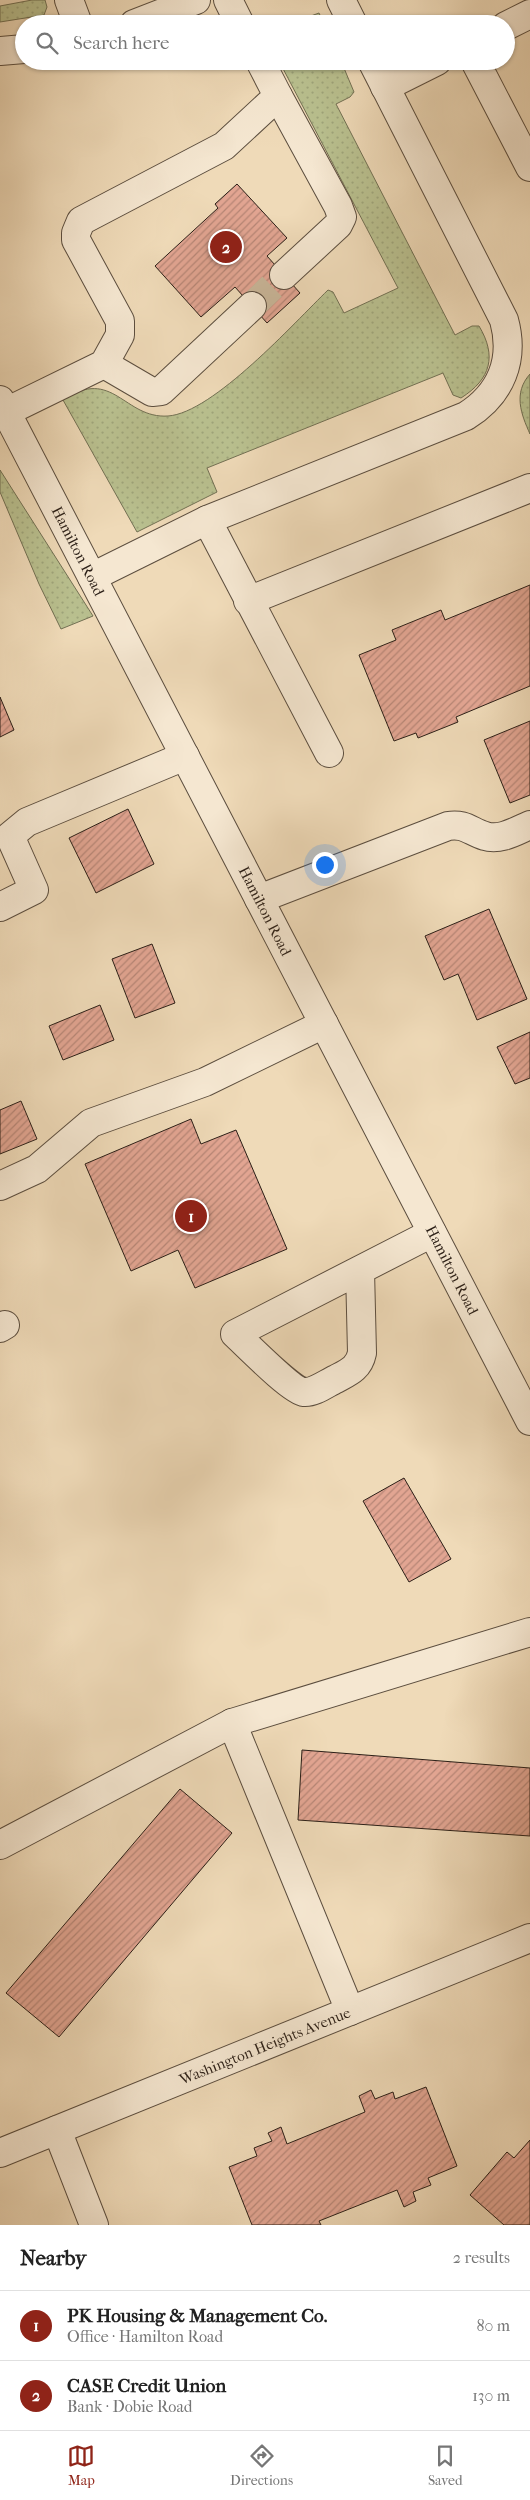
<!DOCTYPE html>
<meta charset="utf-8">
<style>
body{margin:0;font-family:"IM FELL French Canon",serif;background:#f6f6f6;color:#222}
.you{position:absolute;left:324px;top:864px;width:18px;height:18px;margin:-12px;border:4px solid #fff;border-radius:50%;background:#1a73e8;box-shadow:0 0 0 8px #1a73e833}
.badge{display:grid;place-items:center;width:32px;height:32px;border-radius:50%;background:#8f2418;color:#fff;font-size:16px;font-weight:700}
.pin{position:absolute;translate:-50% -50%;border:2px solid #fff;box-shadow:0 1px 5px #0006}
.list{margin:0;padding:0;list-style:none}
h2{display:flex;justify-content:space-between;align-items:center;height:65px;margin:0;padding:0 20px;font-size:21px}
h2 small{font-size:16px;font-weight:400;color:#767676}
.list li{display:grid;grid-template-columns:32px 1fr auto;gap:15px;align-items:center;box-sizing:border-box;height:70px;padding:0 20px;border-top:1px solid #e0e0e0}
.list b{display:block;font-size:19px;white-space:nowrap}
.list p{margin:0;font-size:16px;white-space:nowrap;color:#767676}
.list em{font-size:16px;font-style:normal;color:#767676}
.icon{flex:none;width:28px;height:28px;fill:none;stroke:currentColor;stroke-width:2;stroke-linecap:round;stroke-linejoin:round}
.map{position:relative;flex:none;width:530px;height:2225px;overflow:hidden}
.search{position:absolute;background:#fff;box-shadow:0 1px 4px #0004;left:15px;right:15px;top:15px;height:55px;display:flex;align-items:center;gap:12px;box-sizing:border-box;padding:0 18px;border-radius:28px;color:#767676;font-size:19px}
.sheet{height:205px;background:#fff}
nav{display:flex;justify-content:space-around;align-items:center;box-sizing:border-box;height:70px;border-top:1px solid #e0e0e0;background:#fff;font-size:14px;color:#767676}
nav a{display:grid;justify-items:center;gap:2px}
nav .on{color:#8f2418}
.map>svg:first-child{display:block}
.grass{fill:url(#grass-dots);stroke:#727053}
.building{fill:url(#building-hatch);stroke:#2b1f17}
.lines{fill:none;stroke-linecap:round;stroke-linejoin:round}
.minor-tunnel{stroke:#c8b598;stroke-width:28;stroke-dasharray:28 14;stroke-linecap:butt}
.minor-casing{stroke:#5c4e3f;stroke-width:30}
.minor{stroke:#f5e7d1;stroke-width:28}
.labels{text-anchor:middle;stroke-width:4;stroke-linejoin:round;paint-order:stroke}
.street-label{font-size:15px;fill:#2b1f17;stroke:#f5e7d1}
</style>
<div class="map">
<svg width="530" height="2225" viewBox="0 0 530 2225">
<defs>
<pattern id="grass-dots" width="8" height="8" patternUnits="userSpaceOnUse" patternTransform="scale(1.25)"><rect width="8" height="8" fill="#b9c08f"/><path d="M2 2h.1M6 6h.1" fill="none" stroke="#9fa57b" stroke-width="1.8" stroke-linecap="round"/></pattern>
<pattern id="building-hatch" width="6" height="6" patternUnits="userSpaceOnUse" patternTransform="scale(1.25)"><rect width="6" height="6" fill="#e2a592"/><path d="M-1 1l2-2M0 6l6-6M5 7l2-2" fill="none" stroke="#b78676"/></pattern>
</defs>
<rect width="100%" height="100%" fill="#efdab8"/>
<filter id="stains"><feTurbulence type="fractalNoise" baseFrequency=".004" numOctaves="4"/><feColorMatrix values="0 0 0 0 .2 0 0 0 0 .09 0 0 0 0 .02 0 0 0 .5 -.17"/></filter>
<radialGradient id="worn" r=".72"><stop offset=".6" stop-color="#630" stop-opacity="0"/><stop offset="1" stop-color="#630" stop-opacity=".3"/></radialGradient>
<g class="grass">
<polygon points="32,0 45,0 47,7 44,15 0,22 0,6"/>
<polygon points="319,13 324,24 289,24 292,23"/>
<path d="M279,61H341L354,92L350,97L336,104L455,335L472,326H479C497,356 491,379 461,398L453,395L443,373L207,468L217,492L137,532L63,400C113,366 124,419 168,416C213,413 294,323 328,290L333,292L344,313L398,288Z"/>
<path d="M530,374V434C521,414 513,393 530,374Z"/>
<polygon points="0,470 93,616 61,629 39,584 0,492"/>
</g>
<g class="building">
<polygon points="237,184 287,238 267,256 300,293 267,323 235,287 201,317 155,266 218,208 215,204"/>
<polygon points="530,585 530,686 456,717 458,722 418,738 416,733 394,741 359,655 396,640 392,630 441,610 445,620"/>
<polygon points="0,697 14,730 0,737"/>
<polygon points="530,721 530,795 510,803 484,740"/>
<polygon points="128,809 154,864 96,893 69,838"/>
<polygon points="489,909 527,999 477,1020 458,974 444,980 425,936"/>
<polygon points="152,944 175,1003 135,1018 112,959"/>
<polygon points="100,1005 114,1040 63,1060 49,1026"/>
<polygon points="530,1032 530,1078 515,1084 497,1047"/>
<polygon points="21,1101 37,1139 0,1154 0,1110"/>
<polygon points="191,1119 201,1144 236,1130 287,1249 195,1288 178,1250 131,1271 85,1164"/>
<polygon points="404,1478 451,1559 409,1582 363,1501"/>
<polygon points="302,1750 530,1768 530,1836 298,1820"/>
<polygon points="180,1789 232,1833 59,2037 6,1993"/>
<polygon points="426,2087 457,2166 428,2178 431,2185 413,2192 416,2201 404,2207 397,2190 319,2221 321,2225 252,2225 229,2167 257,2156 254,2148 272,2141 268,2133 281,2127 287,2144 365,2112 359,2096 371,2090 375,2099 393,2092 395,2099"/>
<polygon points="530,2140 530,2225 504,2225 470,2195 507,2152 514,2158"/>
</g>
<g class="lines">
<polyline class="minor-tunnel" points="252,306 284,275"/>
<defs>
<g id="minor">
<polyline points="69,0 78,24"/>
<polyline points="228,0 240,24"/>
<polyline points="341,0 353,24"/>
<polyline points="134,24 196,0"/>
<polyline points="506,26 530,14"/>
<polyline points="0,51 24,49"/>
<polyline points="475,61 530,167"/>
<polyline points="385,87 437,61"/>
<polyline points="278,96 338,206 342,217 338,225 284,275"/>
<polyline points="104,364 152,392 161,391 252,306"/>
<polyline points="0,400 530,1421"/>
<polyline points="6,412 104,364 120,335 120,321 76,240 76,233 81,221 224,146 278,96 260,61"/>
<path d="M207,520L466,416C501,394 515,360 504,320L372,61"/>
<polyline points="92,577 207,520 329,753"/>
<polyline points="248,601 530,488"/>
<path d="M259,899L448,826C465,823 471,832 485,836C500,841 516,831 530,825"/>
<polyline points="0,907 34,890 10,836 27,822 185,756"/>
<polyline points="0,1186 37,1169 91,1123 205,1082 324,1024"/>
<path d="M360,1270L362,1353C359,1368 349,1372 336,1379C327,1383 314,1393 304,1392C292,1391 246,1344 235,1334C301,1300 367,1267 432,1233"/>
<polyline points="0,1328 5,1325"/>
<polyline points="232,1723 350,2011"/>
<polyline points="0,1845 232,1723 530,1632"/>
<polyline points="57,2130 94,2225"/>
<polyline points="0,2153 530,1938"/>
</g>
</defs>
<use href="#minor" class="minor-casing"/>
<use href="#minor" class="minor"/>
</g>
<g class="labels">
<g class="street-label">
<text transform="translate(78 551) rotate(63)" y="5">Hamilton Road</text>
<text transform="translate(265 911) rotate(63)" y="5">Hamilton Road</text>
<text transform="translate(452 1270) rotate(63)" y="5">Hamilton Road</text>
<text transform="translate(265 2046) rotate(-22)" y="5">Washington Heights Avenue</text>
</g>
</g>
<rect width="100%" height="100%" filter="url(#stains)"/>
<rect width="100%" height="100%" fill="url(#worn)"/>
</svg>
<div class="you"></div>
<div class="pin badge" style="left:191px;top:1216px">1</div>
<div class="pin badge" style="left:226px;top:247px">2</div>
<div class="search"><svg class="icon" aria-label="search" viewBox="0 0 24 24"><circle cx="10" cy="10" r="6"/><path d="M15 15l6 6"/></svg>Search here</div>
</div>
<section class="sheet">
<h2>Nearby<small>2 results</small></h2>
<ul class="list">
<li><span class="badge">1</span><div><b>PK Housing &amp; Management Co.</b><p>Office · Hamilton Road</p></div><em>80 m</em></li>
<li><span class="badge">2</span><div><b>CASE Credit Union</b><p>Bank · Dobie Road</p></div><em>130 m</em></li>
</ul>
</section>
<nav>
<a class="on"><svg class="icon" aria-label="map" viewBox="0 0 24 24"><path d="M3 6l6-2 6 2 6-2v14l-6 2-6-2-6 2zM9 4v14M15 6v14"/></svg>Map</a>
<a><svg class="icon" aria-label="directions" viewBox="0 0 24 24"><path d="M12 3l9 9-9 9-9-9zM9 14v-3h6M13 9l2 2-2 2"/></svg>Directions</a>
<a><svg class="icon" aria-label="saved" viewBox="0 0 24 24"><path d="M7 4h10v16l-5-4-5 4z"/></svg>Saved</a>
</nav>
